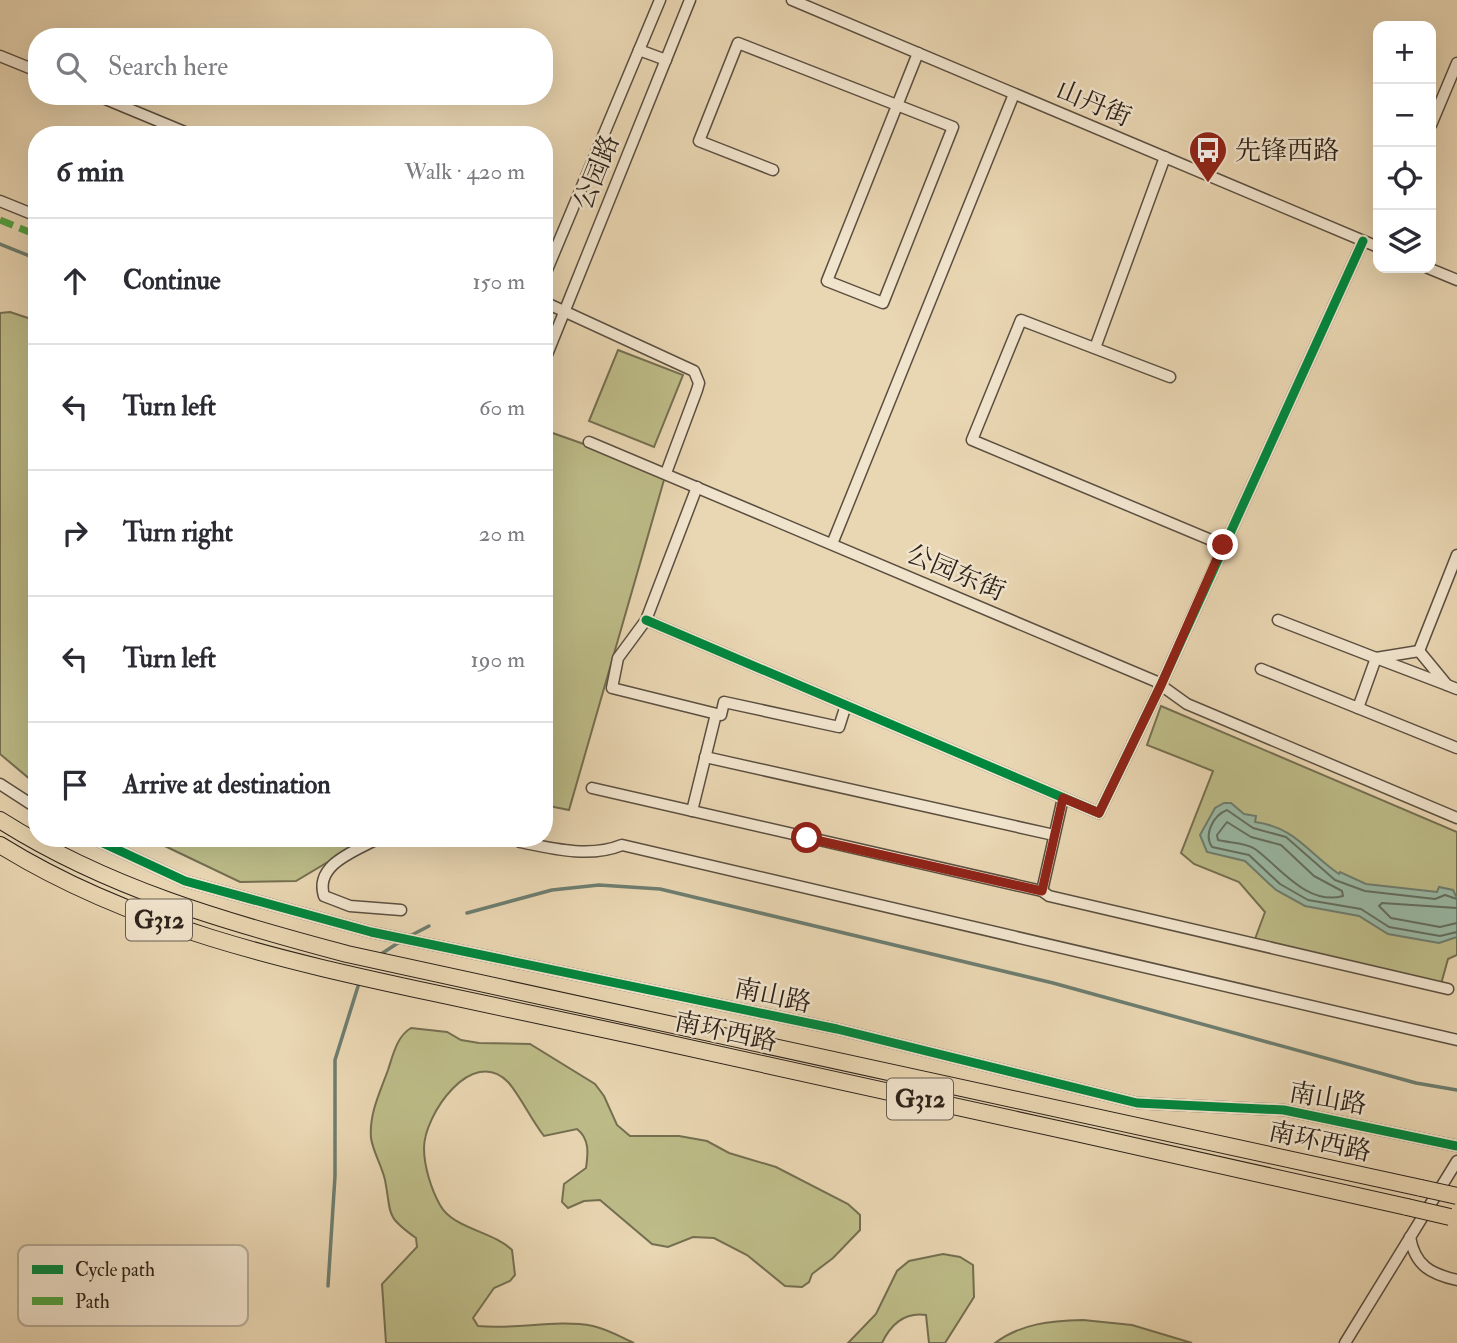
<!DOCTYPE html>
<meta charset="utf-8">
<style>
body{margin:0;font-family:"IM FELL Double Pica","Noto Serif SC",serif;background:#f2f2f3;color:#2b2b33}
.controls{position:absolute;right:21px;top:21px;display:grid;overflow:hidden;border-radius:14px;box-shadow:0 7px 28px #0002}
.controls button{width:63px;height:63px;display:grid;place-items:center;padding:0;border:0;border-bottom:2px solid #e1e1e2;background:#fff;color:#2b2b33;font:35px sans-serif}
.stop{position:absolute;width:21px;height:21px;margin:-16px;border:5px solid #8f2418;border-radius:50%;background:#fff}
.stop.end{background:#8f2418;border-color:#fff;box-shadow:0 2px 7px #0008}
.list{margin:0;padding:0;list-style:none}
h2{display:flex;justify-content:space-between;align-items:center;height:91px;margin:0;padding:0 28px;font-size:30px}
h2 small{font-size:23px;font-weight:400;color:#7c7c81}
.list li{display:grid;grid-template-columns:46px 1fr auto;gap:21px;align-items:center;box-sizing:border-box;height:126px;padding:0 28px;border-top:2px solid #e1e1e2}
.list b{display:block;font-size:26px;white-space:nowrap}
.list em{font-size:23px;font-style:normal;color:#7c7c81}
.icon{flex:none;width:38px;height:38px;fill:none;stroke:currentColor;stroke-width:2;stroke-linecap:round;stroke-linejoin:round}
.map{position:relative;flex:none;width:1457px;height:1343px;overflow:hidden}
.search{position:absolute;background:#fff;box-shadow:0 7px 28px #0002;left:28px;top:28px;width:525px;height:77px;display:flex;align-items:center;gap:18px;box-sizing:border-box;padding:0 24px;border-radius:28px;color:#7c7c81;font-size:26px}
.panel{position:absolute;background:#fff;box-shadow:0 7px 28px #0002;left:28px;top:126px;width:525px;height:721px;border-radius:28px}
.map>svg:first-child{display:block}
.green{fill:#bdbc88;stroke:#746f51;stroke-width:2}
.water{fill:#99baa7;stroke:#6d7d6f;stroke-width:2}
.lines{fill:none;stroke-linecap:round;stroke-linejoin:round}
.shore{stroke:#626e60;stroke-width:2}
.stream{stroke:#6d7d6f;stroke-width:3.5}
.minor-casing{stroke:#5b4f40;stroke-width:13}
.highway-casing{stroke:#2c221a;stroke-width:18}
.minor{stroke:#f1e4cd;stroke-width:10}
.highway{stroke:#e9d6b2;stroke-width:16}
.highway-bridge-casing{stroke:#2c221a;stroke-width:18;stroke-linecap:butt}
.highway-bridge{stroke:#e9d6b2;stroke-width:16}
.quiet{stroke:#51a240;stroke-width:7;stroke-dasharray:14 7;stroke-linecap:butt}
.cycleway-casing{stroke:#f1e4cd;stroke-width:13}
.cycleway{stroke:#00873e;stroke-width:9}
.route{stroke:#8f2418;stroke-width:9}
.labels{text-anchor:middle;stroke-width:5;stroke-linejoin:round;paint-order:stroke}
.shield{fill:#f1e4cd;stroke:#675c50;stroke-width:2}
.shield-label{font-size:24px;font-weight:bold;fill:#2c221a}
.street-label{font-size:26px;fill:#2c221a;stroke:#f1e4cd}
.poi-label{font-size:26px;fill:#2c221a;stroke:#f1e4cd;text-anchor:start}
.key{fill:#f1e4cd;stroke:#b6aa97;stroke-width:2}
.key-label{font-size:19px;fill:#2c221a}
</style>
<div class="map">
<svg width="1457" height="1343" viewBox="0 0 1457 1343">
<rect width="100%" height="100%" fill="#e9d6b2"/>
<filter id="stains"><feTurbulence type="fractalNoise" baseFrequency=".00286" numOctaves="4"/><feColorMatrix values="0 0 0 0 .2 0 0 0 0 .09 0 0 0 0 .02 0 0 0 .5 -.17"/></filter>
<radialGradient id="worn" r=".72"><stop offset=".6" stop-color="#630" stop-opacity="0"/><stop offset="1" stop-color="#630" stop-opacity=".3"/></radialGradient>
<g class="green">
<polygon points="10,312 37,321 37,785 0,754 0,313"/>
<polygon points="618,350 683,375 654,447 589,421"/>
<polygon points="544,430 666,473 569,810 544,805"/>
<polygon points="1161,706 1457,832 1457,955 1448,959 1441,984 1255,939 1265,912 1239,882 1194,864 1181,853 1213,771 1147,745"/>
<polygon points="148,838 368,838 296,881 240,882"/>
<path d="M411,1028L447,1032L461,1040L479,1043L530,1044L595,1084L604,1096L617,1125L630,1136H679L707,1141L729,1153L776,1167L848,1204L860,1215V1230L833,1258L812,1274L809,1282L802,1287L785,1286L747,1255L714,1238L693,1237L668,1247L652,1244L600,1200L584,1201L568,1208L562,1202L564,1184L586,1168C588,1154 590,1139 577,1129L544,1136C532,1121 519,1094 508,1082C472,1045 424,1115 424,1148C424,1166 431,1189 440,1205C453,1229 493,1231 512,1250L515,1275L510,1281L494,1288L473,1318L478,1326C517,1330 555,1319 593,1326C607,1329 621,1337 634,1343H386L382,1284L417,1247L416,1238C384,1215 392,1215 385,1180C382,1166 373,1152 371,1138C369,1114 380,1092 388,1070C393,1055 397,1036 411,1028Z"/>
<path d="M943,1254L960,1257L973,1265L974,1297L945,1343H929L926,1315C905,1312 891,1324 882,1343H848L876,1314L897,1271L909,1261Z"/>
<path d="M1083,1320L1132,1325L1192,1343H995C1022,1323 1051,1321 1083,1320Z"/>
</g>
<path class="water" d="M1224,803H1231L1244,814L1256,816L1255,822C1295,827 1308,853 1339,874L1340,872L1366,884L1437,892L1439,887L1453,890L1457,898V937L1439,943L1388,934L1359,916L1305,906L1276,890L1245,861L1207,852L1200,835L1215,808Z"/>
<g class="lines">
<g class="shore">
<path d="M1227,822L1251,837L1281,845L1314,876L1342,891L1343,896C1307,906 1280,867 1255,849C1245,842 1229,843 1218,840L1217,835Z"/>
<path d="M1457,899L1445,895L1435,899L1365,891L1335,880L1286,837L1253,828L1227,810C1214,815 1203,834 1212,847L1249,855L1280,884L1308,900L1361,909L1389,927L1440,936L1457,932"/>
<polyline points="1457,908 1382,903 1379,906 1391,918 1440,927 1457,923"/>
</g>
<g class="stream">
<polyline points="0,244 37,259"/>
<polyline points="467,913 552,890 599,885 660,889 1053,983 1416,1083 1457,1090"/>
<polyline points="408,937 429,926"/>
<polyline points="378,956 401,941"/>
<polyline points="328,1286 335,1176 335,1060 360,980"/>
</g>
<defs>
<g id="minor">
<polyline points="792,0 1378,247"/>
<polyline points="639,50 666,60"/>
<polyline points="0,56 37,71"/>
<polyline points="98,96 192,135"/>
<polyline points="1431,125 1457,63"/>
<polyline points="773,170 699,141 738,43 953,127 883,303 827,281 918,53"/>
<polyline points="0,201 37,216"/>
<polyline points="1428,268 1457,280"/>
<polyline points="544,277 660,0"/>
<polyline points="544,302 694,371 699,383 697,390 666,473"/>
<polyline points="1095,348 1165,157"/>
<polyline points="544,362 690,0"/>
<polyline points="1170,377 1021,320 972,440 1223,545"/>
<polyline points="589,442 1155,681 1187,704 1457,818"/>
<polyline points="697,487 646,620 618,658 612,688 721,715 724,702 839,727 846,705"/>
<polyline points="832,544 1014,94"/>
<polyline points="646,620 1099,813 1161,685 1363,241"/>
<polyline points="1278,620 1376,658 1419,651"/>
<polyline points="1419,651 1457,555"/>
<polyline points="1419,651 1447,685 1457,689"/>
<polyline points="1261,669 1358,708 1376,658 1447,685"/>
<polyline points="1358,708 1457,748"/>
<polyline points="705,757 1054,835"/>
<polyline points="0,784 37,808"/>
<polyline points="592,788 1042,891 1063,798"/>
<polyline points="692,811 716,714"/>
<polyline points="92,838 185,881 371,932 837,1029 1137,1103 1284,1110 1457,1146"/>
<path d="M379,838C356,851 314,864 324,896L350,906L401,910"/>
<path d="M520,838V842C554,849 590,858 622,845L1457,1040"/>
<polyline points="1042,891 1049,896 1448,989"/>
<path d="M1410,1237C1415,1266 1431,1274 1457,1280"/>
<polyline points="1345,1343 1457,1161"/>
</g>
<g id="highway">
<path d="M0,820C107,888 226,922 347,954L1421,1188"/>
<path d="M0,845C132,927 285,961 434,993C501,1007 568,1022 635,1036C892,1091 1150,1150 1407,1207"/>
</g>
</defs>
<use href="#minor" class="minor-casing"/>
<use href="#highway" class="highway-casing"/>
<use href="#minor" class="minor"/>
<use href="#highway" class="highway"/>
<defs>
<g id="highway-bridge">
<polyline points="1421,1188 1457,1196"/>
<polyline points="1407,1207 1450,1217"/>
</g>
</defs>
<use href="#highway-bridge" class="highway-bridge-casing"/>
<use href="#highway-bridge" class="highway-bridge"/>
<polyline class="quiet" points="0,220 37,235"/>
<defs>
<g id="cycleway">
<polyline points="646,620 1099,813 1161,685 1363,241"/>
<polyline points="92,838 185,881 371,932 837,1029 1137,1103 1284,1110 1457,1146"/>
</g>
</defs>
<use href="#cycleway" class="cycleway-casing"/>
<use href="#cycleway" class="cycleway"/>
</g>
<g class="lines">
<polyline class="route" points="807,838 1042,891 1063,798 1099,813 1161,685 1223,545"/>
</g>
<defs>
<symbol id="bus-pin" viewBox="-11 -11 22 30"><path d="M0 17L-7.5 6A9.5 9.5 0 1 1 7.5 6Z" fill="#8f2418" stroke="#f1e4cd"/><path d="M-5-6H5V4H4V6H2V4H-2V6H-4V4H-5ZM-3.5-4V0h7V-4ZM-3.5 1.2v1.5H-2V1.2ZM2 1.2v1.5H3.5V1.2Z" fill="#fff"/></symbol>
</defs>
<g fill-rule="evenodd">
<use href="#bus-pin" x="1186" y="128" width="44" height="60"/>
</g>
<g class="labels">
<g class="shield">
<rect x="126" y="899.5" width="66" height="41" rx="5"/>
<rect x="887" y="1078.5" width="66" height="41" rx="5"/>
</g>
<g class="shield-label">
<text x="159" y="928">G312</text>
<text x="920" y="1107">G312</text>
</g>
<g class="street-label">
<text transform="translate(1094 103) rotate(23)" y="9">山丹街</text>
<text transform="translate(596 172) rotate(-68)" y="9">公园路</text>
<text transform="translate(956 572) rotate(23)" y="9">公园东街</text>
<text transform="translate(773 995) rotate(12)" y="9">南山路</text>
<text transform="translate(726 1031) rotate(12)" y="9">南环西路</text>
<text transform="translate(1328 1098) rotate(10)" y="9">南山路</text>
<text transform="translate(1320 1141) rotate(12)" y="9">南环西路</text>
</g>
<g class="poi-label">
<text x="1235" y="159">先锋西路</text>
</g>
</g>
<rect x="18" y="1245" width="230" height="81" rx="10" class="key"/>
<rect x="32" y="1265" width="31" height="9" fill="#00873e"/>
<rect x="32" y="1297" width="31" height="8" fill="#51a240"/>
<g class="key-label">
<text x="75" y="1276">Cycle path</text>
<text x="75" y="1308">Path</text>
</g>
<rect width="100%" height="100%" filter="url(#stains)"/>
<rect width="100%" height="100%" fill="url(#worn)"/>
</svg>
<div class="controls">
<button>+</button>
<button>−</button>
<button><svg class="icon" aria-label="locate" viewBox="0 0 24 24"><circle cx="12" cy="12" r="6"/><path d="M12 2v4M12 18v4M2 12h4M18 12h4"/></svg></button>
<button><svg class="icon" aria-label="layers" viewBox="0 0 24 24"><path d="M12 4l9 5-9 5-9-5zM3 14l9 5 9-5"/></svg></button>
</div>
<div class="stop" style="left:807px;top:838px"></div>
<div class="stop end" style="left:1223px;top:545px"></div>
<div class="search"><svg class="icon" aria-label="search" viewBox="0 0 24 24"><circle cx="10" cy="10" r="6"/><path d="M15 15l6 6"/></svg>Search here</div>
<section class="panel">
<h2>6 min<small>Walk · 420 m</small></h2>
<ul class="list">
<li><svg class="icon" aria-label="ahead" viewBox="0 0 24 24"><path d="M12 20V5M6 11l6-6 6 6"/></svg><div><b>Continue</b></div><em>150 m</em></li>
<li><svg class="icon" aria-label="left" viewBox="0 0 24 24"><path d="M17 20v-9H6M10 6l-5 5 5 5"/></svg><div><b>Turn left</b></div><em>60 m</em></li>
<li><svg class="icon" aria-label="right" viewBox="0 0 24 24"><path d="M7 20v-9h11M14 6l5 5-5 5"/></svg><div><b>Turn right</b></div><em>20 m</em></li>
<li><svg class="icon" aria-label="left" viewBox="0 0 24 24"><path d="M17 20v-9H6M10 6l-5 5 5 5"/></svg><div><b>Turn left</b></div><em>190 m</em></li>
<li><svg class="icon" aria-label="arrive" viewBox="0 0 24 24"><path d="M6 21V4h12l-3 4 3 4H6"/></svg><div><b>Arrive at destination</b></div></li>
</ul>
</section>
</div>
